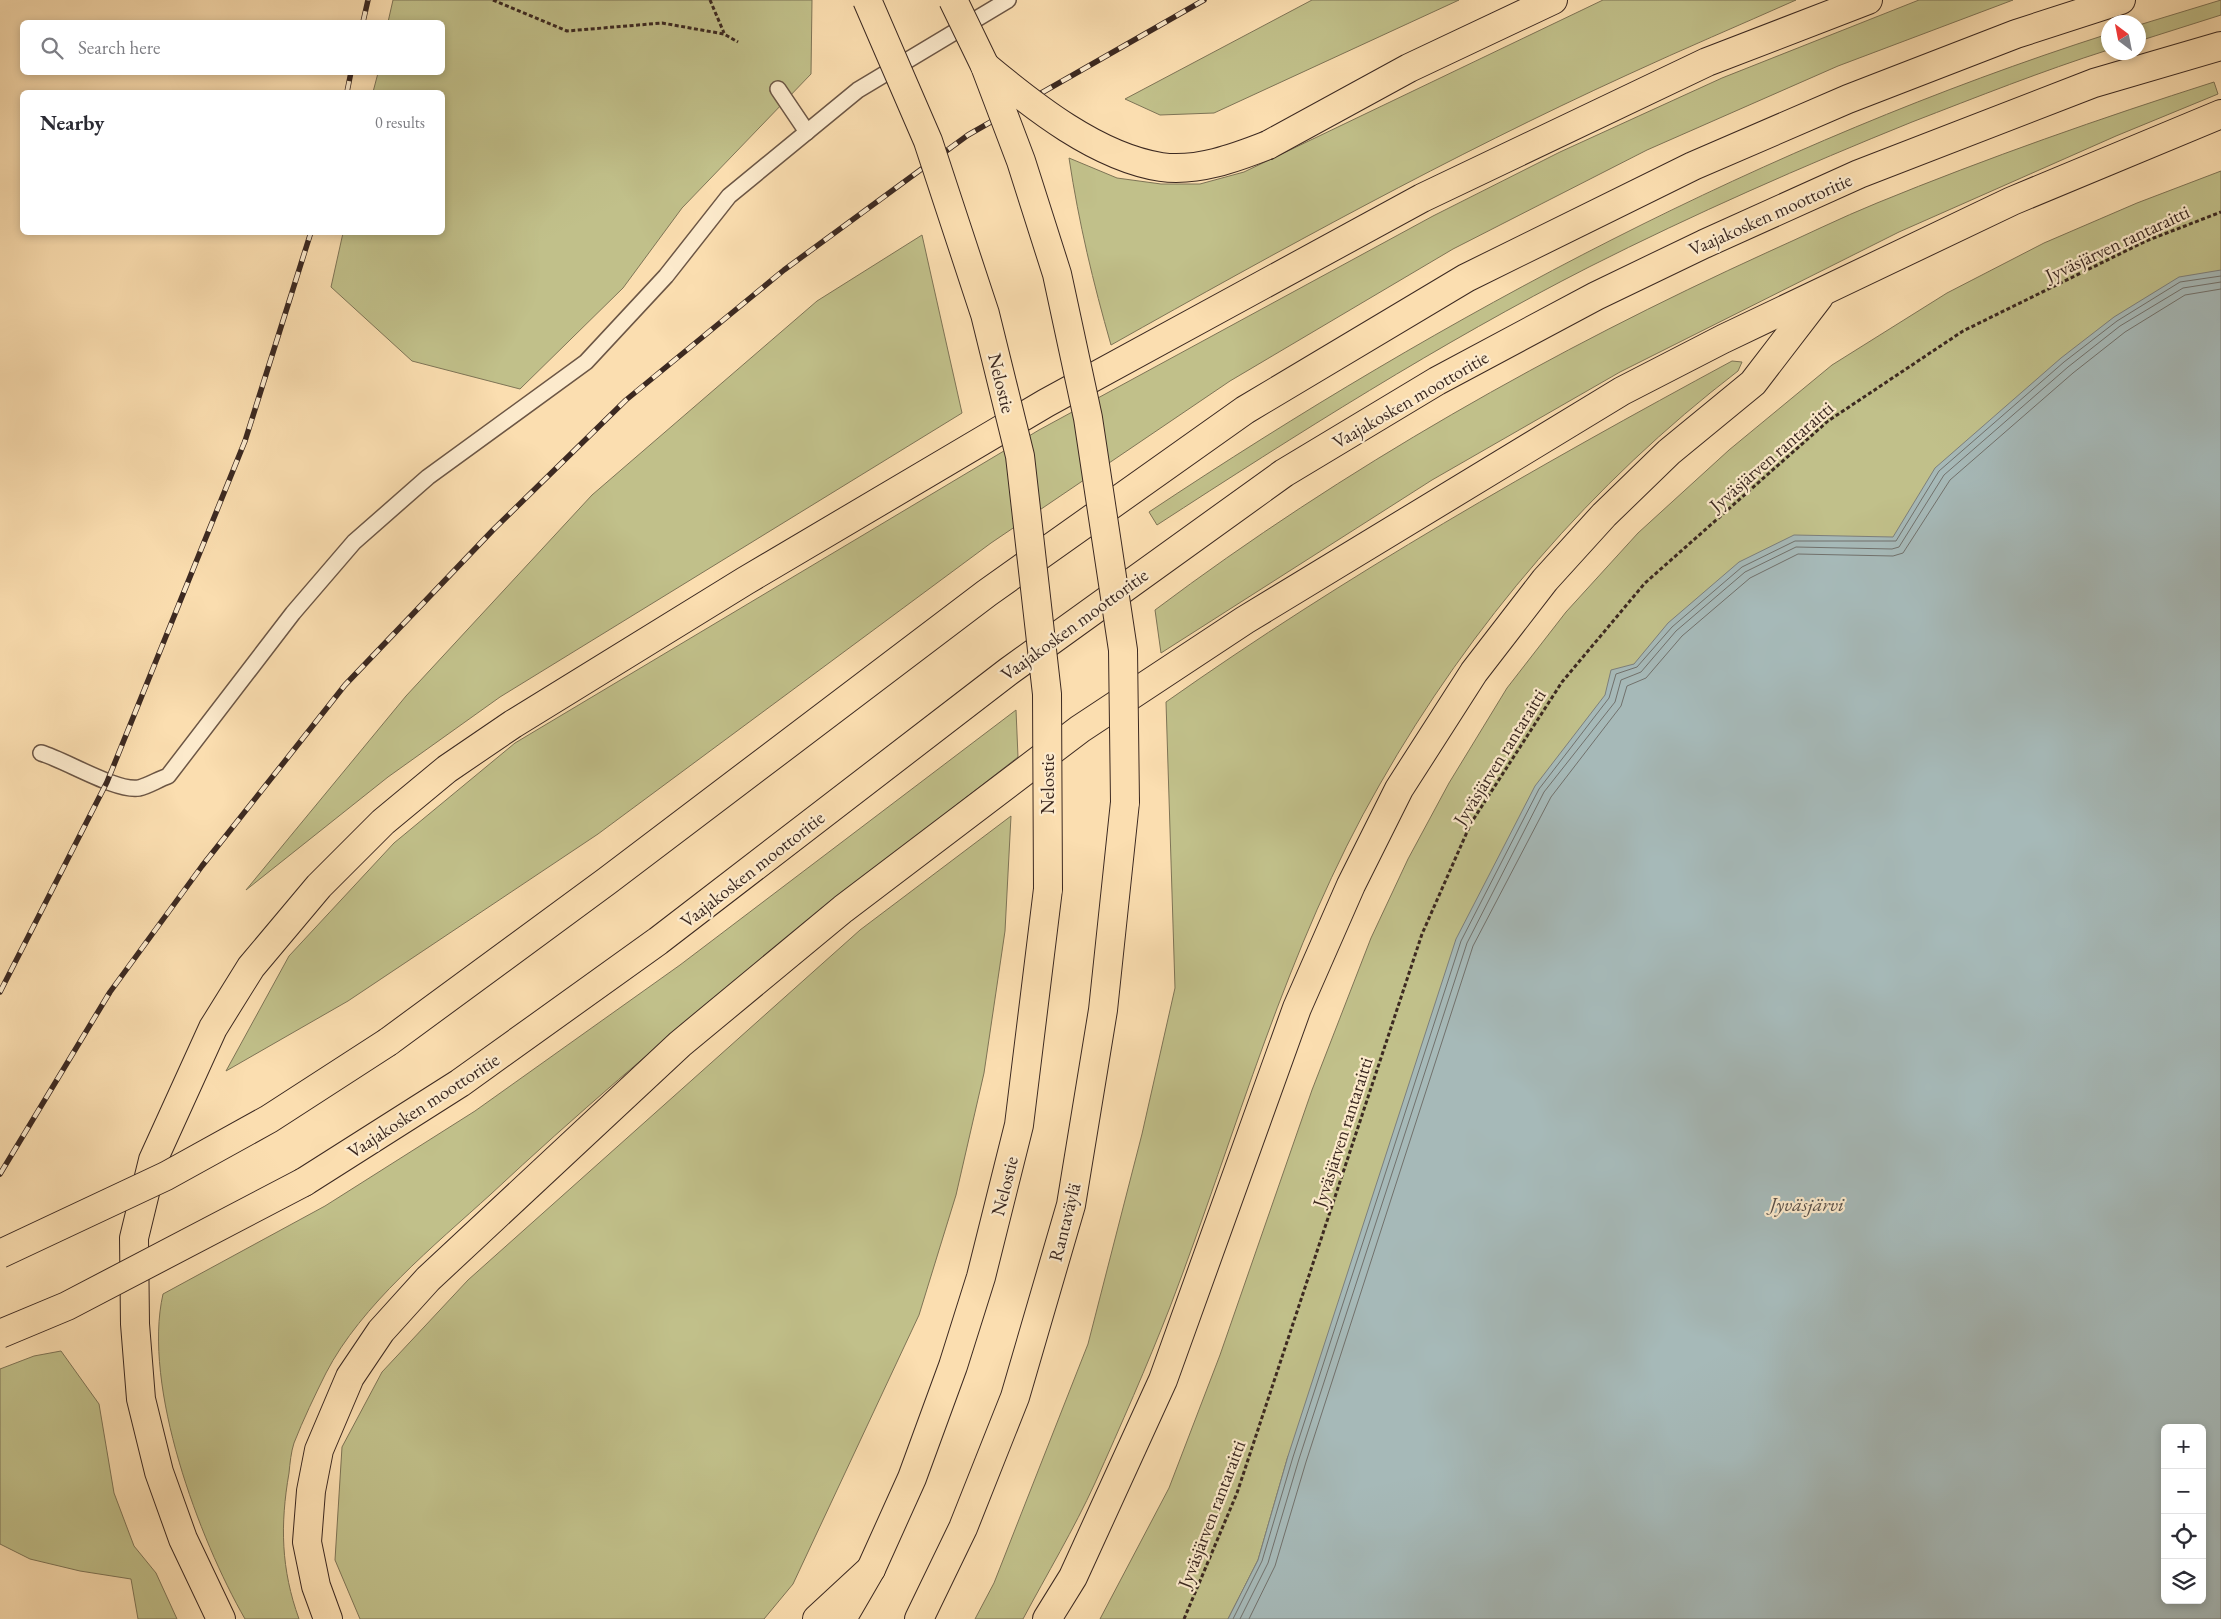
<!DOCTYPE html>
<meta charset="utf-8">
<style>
body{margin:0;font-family:"EB Garamond",serif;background:#f2f2f3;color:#2b2b33}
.controls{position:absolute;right:15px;bottom:15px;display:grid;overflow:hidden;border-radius:8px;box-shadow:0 2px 8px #0003}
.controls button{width:45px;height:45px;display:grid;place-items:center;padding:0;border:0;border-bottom:1px solid #e1e1e2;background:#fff;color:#2b2b33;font:25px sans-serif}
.compass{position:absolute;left:2101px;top:15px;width:45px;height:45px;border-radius:50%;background:#fff;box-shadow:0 2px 8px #0003;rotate:328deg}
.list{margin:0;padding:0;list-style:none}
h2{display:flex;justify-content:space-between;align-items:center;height:65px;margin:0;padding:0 20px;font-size:21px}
h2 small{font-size:16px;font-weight:400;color:#7c7c81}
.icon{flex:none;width:28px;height:28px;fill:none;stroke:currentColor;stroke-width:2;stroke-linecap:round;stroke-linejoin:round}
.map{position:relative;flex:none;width:2221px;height:1619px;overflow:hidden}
.search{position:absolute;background:#fff;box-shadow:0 2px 8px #0003;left:20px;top:20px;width:425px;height:55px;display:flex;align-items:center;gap:12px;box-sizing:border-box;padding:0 18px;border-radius:8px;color:#7c7c81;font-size:19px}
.panel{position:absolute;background:#fff;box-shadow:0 2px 8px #0003;left:20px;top:90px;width:425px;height:145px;border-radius:8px}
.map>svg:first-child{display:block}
.green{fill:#c1c08a;stroke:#7e7456}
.water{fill:#a6b9b8;stroke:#7c7f7c;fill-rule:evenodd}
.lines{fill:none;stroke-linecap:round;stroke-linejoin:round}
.shore{stroke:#71716c;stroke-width:1}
.service-casing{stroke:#6c5645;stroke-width:18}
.trunk-casing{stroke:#3c2921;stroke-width:30}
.motorway-casing{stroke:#3c2921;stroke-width:30}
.path{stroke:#3c2921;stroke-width:3;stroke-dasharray:4 2.5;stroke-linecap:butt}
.service{stroke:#fceacc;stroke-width:15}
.trunk{stroke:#fbdeb0;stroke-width:28}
.motorway{stroke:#fbdeb0;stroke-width:28}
.rail-casing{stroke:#3c2921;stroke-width:5.5}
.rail{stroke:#fceacc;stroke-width:4;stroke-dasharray:11;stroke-linecap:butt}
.trunk-bridge-casing{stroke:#3c2921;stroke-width:30;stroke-linecap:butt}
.motorway-bridge-casing{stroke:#3c2921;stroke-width:30;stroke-linecap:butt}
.trunk-bridge{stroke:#fbdeb0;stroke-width:28}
.motorway-bridge{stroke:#fbdeb0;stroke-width:28}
.labels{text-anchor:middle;stroke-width:4.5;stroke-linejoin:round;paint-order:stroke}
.street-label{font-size:19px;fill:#3c2921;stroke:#fceacc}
.water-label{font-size:20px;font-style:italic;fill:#564d47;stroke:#fceacc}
</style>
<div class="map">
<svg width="2221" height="1619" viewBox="0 0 2221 1619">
<rect width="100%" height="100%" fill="#fbdeb0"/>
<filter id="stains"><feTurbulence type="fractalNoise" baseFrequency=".004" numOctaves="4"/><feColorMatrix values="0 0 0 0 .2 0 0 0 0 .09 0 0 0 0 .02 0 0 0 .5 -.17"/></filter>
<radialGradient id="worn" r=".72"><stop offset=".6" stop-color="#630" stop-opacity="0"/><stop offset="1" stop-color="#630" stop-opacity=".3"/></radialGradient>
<g class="green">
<polygon points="393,0 812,0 811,74 682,208 623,288 520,389 412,361 331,287 343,233 442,232 442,92 373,92 378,73 442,72 442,22 388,22"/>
<polygon points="1312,0 1459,0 1214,113 1160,115 1125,99"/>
<path d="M1603,0H1796C1740,25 1683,49 1627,75C1450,156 1280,250 1111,345C1093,282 1079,224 1069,158L1117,178L1161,184H1200L1244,172Z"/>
<polygon points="1919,0 2013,0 1838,66 1647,150 1453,249 1230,381 991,543 598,834 348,1001 226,1071 289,956 394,843 515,743 1039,430 1433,216 1560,152 1722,78"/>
<polygon points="2221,0 2221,15 2139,41 2139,25"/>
<path d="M2108,34V50C2042,71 1977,97 1912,122C1803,166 1694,214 1589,267C1440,343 1297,434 1157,525L1149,512C1448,313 1765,144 2108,34Z"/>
<path d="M2214,82L2218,94L2116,136L1899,232L1620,372L1432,480L1161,653L1155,610C1344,468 1553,350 1768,252C1804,236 1840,218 1877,203C1987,158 2101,118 2214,82Z"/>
<polygon points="2221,171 2221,582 1288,1456 1258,1560 1228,1619 1100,1619 1169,1488 1220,1355 1312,1090 1371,938 1408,859 1449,783 1507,688 1566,612 1638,533 1729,450 1832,365 1947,293 2044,243 2137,203"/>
<polygon points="922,235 962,413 500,697 388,777 246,890 406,696 592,495 817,301"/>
<path d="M1732,361L1742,362L1738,371C1592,483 1471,624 1380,784C1286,947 1237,1132 1170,1307C1147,1366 1121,1425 1095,1483C1074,1529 1047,1574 1023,1619H975L994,1583L1088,1344L1142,1134L1175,988L1166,702C1346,575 1538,466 1732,361Z"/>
<path d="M1016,710L1018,757C838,897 658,1038 491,1194C435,1245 361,1305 326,1373C315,1395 303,1420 294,1443C291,1452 290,1463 289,1473C280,1525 281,1569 299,1619H245C199,1539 142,1386 163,1294L325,1206L475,1111L680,965Z"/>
<polygon points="1011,816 1005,931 984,1073 956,1195 919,1315 793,1584 764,1619 360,1619 335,1560 342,1447 382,1372 468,1280 860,930"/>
<polygon points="61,1351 99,1404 114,1493 134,1546 156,1573 177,1619 138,1619 131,1579 80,1571 30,1559 0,1544 0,1369 34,1356"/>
</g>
<path class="water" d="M2221,270V1619H1228L1258,1560L1288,1456L1456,939L1535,786L1605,695L1611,670L1634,664L1668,623L1739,562L1794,535L1893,537L1935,468L2061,358L2114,317L2179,277ZM2165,1428H2202V1600H2165Z"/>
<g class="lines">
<g class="shore">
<polyline points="1233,1619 1262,1561 1293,1457 1461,941 1539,789 1609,698 1616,674 1637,667 1672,627 1742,567 1795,541 1896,541 1939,471 2064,362 2117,321 2180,282 2221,276"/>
<polyline points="1240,1619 1268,1563 1299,1459 1467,943 1544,792 1615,702 1621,680 1641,672 1676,631 1745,572 1796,547 1892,549 1899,547 1944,475 2068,367 2120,326 2183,288 2221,282"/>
<polyline points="1249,1619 1275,1566 1306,1462 1473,946 1551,797 1621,706 1627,686 1646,678 1682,636 1750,578 1798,554 1893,556 1903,553 1950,480 2073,373 2125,332 2185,295 2221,289"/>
</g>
<defs>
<g id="service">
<polyline points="778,89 807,132"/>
<path d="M41,753C65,760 117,792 139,788C148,786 159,779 168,776L293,613L354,542L428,477L586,362L666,276L729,196L858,90L1008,0"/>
</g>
<g id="trunk">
<polyline points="842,1619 871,1569 912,1478 953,1366 981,1277 1019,1125 1048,889"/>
<polyline points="919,1619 963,1528 1015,1397 1071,1205 1103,1010 1125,802"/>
</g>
<g id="motorway">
<polyline points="1268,145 1409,68 1553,0"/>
<polyline points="388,1042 607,881 987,593 1245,410 1466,278 1693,166 1848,99 2016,34 2121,0"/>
<polyline points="304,1182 460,1083 658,941 1009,671 1284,473 1437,381 1596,296 1704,244 1859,174 2094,83 2221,46"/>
<polyline points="221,1619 183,1539 159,1472 141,1399 135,1324 134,1238 153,1160 213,1028 251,967 319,886 383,822 447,769 513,724 745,581 1046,403 1422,198 1707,62 1868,0"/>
<polyline points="328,1619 316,1586 307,1542 311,1491 319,1450 350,1377 381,1331 428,1279 680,1044 843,909 1080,729 1245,620 1622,391 1723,339 2012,201 2221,114"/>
<polyline points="817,1619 871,1569"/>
<polyline points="1047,1619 1073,1577 1163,1380 1297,1008 1351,885 1399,789 1474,672 1545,580 1604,515 1669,452 1753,383 1819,297"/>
</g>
</defs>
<use href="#service" class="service-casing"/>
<use href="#trunk" class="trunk-casing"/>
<use href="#motorway" class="motorway-casing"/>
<g class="path">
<polyline points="493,0 567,31 662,23 724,34 738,42"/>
<polyline points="710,0 724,33"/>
<polyline points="1184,1619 1237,1493 1422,934 1471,823 1562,682 1645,583 1828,421 1963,331 2146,241 2221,212"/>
</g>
<use href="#service" class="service"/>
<use href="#trunk" class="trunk"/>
<use href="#motorway" class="motorway"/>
<defs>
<g id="rail">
<polyline points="363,22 368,0"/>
<polyline points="347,92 351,72"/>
<polyline points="0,992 107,782 245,441 311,232"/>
<polyline points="0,1174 110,992 202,866 345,685 493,530 626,400 784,270 968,135 1204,0"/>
</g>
</defs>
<use href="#rail" class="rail-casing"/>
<use href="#rail" class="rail"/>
<defs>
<g id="trunk-bridge">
<polyline points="867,0 928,141 985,314 1020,456 1047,694 1048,889"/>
<polyline points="953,0 985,66 1021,161 1057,274 1088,418 1123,650 1125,802"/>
</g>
<g id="motorway-bridge">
<path d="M985,66C1033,106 1097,157 1161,167C1197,172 1235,158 1268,145"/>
<polyline points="0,1254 166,1176 269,1119 388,1042"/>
<polyline points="0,1334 67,1306 304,1182"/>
</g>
</defs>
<use href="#trunk-bridge" class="trunk-bridge-casing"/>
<use href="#motorway-bridge" class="motorway-bridge-casing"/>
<use href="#trunk-bridge" class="trunk-bridge"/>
<use href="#motorway-bridge" class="motorway-bridge"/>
</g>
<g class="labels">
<g class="street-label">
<text transform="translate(1770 214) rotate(-24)" y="7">Vaajakosken moottoritie</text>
<text transform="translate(2117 243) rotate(-25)" y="7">Jyväsjärven rantaraitti</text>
<text transform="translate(1002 383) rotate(76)" y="7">Nelostie</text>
<text transform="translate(1410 399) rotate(-30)" y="7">Vaajakosken moottoritie</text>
<text transform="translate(1771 456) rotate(-41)" y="7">Jyväsjärven rantaraitti</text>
<text transform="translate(1074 624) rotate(-36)" y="7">Vaajakosken moottoritie</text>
<text transform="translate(1499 757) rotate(-58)" y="7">Jyväsjärven rantaraitti</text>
<text transform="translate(1047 784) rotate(-90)" y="7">Nelostie</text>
<text transform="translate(752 869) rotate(-38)" y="7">Vaajakosken moottoritie</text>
<text transform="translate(423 1105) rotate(-33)" y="7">Vaajakosken moottoritie</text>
<text transform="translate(1342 1132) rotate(-72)" y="7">Jyväsjärven rantaraitti</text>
<text transform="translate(1004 1186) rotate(-76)" y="7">Nelostie</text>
<text transform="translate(1064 1222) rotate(-76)" y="7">Rantaväylä</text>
<text transform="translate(1211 1514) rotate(-69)" y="7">Jyväsjärven rantaraitti</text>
</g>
<g class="water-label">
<text x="1807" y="1211">Jyväsjärvi</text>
</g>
</g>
<rect width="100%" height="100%" filter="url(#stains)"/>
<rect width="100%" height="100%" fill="url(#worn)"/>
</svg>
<div class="controls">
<button>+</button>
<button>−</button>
<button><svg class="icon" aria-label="locate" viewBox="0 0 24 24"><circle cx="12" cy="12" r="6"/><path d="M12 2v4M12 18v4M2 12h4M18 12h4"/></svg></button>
<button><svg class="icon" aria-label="layers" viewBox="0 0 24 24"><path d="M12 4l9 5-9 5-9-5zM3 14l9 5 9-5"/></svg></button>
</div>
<svg class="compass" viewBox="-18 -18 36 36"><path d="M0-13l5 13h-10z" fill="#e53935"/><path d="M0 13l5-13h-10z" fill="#7c7c81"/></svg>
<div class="search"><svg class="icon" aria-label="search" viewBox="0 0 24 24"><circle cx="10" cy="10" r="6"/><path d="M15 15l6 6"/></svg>Search here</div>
<section class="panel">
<h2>Nearby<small>0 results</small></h2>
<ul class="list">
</ul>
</section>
</div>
